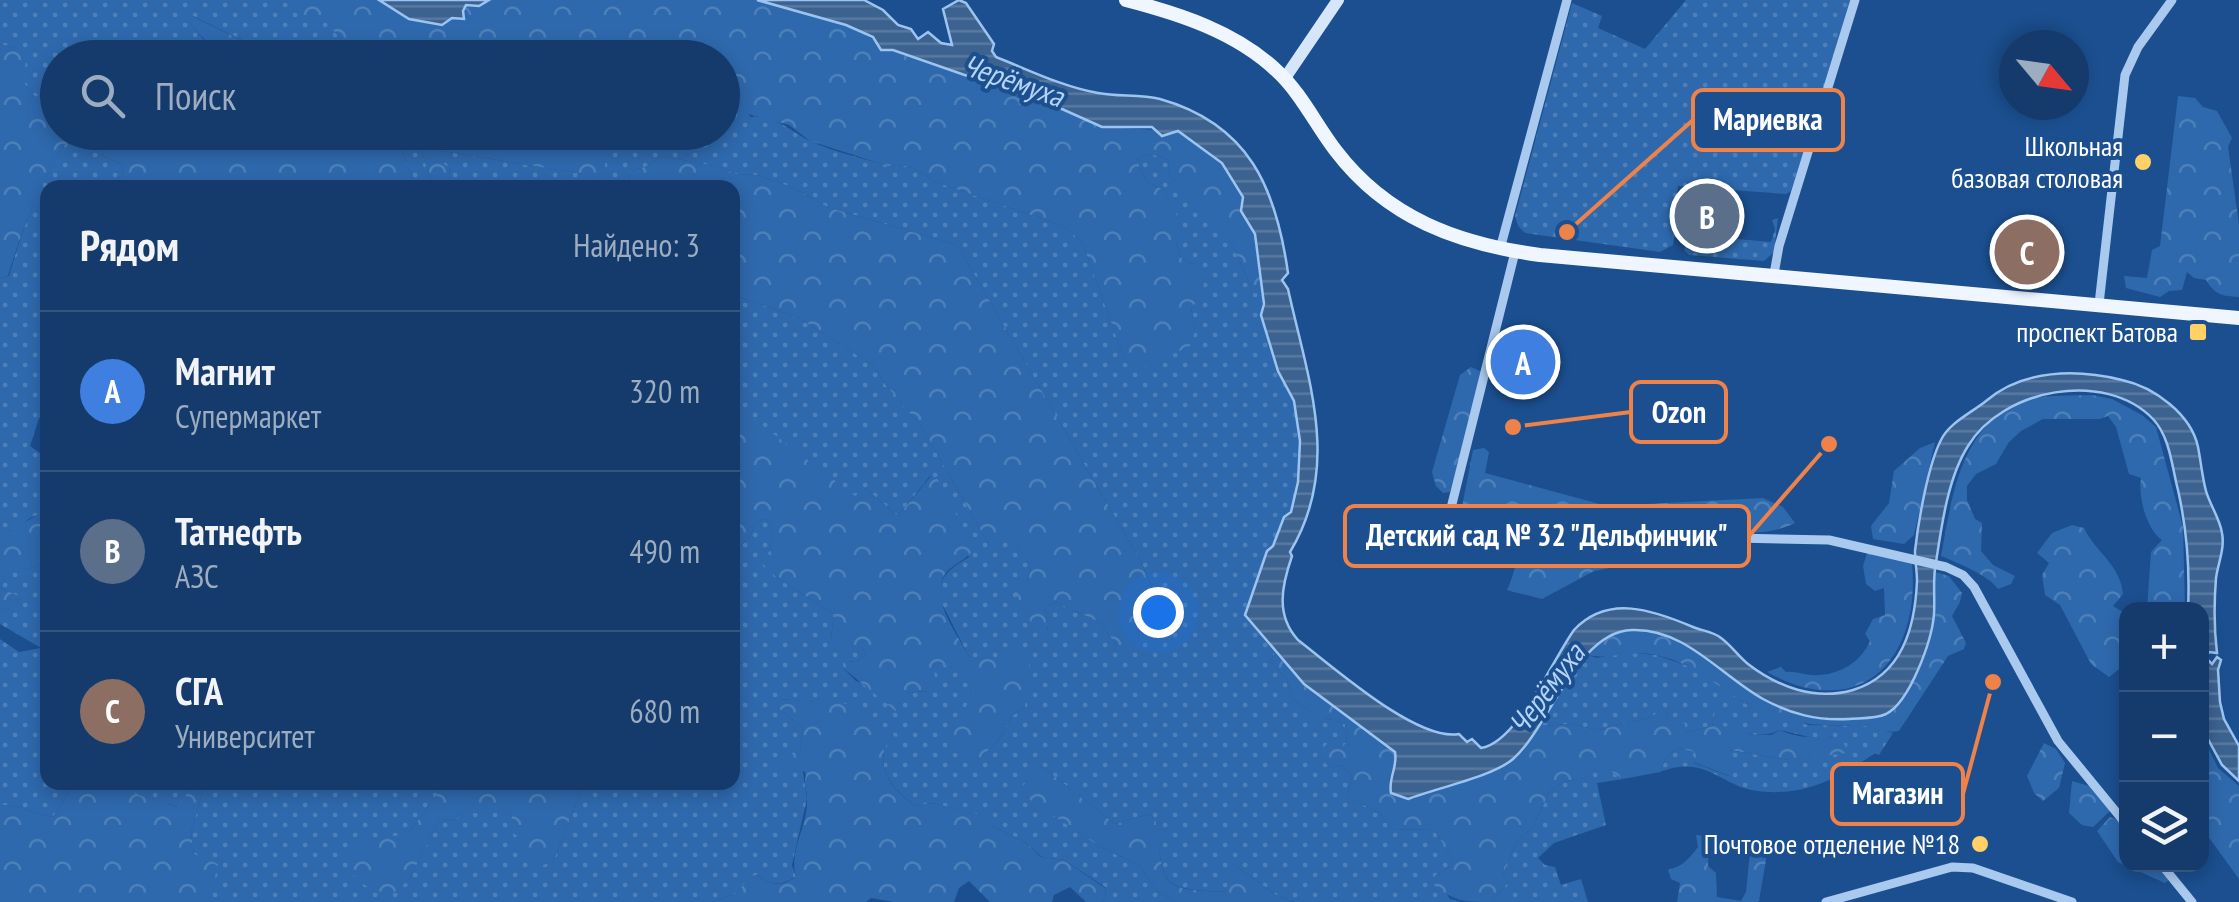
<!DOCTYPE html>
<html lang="ru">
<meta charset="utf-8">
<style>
body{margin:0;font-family:"PT Sans Narrow",sans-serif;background:#1d4271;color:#f1f3f6}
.controls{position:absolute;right:30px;bottom:30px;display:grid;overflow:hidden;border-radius:20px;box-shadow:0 5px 15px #0003}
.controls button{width:90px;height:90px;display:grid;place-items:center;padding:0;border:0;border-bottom:2px solid #33557e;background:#143b6b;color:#f1f3f6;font:50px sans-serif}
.compass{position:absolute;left:1999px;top:30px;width:90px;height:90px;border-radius:50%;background:#143b6b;box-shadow:0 5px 15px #0003;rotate:119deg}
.you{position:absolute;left:1158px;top:612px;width:35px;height:35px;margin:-25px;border:8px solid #fff;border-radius:50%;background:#1a73e8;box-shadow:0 0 0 15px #1a73e833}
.badge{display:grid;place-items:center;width:65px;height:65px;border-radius:50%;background:#ffd166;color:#fff;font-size:32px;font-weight:700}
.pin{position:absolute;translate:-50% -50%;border:5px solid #fff;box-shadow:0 2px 10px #0006}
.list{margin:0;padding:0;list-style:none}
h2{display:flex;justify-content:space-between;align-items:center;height:130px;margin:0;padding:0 40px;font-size:42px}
h2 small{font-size:32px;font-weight:400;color:#9dadc1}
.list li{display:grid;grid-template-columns:65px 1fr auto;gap:30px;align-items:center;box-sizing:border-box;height:160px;padding:0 40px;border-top:2px solid #33557e}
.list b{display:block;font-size:38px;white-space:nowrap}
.list p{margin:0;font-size:32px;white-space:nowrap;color:#9dadc1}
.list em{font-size:32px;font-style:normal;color:#9dadc1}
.icon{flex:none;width:55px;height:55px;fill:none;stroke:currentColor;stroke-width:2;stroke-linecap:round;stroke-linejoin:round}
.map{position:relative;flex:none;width:2239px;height:902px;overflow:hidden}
.search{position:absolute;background:#143b6b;box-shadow:0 5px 15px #0003;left:40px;top:40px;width:700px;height:110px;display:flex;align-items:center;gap:25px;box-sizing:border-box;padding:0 35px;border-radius:55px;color:#9dadc1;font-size:38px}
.panel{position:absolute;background:#143b6b;box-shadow:0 5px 15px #0003;left:40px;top:180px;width:700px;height:610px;border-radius:20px}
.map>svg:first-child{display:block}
.grass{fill:url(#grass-dots)}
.forest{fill:url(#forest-crowns)}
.water{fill:url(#water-rules);stroke:#9cc4f0;stroke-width:2.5}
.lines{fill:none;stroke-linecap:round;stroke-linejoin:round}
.street{stroke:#a9c9ee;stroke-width:9}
.secondary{stroke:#d6e6fa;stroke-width:12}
.primary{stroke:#f0f6ff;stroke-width:14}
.poi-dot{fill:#ffd166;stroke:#1b4f8f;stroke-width:4}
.labels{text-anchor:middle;stroke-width:8;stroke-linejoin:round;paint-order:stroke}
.poi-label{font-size:28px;fill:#fff;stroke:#1b4f8f;text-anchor:end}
.water-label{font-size:30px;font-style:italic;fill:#b5d3f5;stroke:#1b4f8f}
.leader{fill:none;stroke:#ee8249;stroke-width:4}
.callout-dot{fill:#ee8249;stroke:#1b4f8f;stroke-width:4}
.callout{fill:#1b4f8f;stroke:#ee8249;stroke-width:4}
.callout-label{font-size:30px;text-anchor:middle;font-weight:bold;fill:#fff}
</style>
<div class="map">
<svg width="2239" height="902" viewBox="0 0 2239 902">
<defs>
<pattern id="grass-dots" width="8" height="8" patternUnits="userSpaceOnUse" patternTransform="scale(2.5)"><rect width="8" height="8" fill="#2e69ad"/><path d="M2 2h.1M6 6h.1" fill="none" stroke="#4d80b9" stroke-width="1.8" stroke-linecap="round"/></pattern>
<pattern id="forest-crowns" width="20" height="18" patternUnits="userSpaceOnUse" patternTransform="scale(2.5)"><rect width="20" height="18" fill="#2e69ad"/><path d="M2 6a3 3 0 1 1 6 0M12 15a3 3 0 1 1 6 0" fill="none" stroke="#4d80b9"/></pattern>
<pattern id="water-rules" width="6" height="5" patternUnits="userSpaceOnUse" patternTransform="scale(2.5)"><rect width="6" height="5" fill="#3c6290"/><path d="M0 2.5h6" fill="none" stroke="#597aa1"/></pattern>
</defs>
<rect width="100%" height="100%" fill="#1b4f8f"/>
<g class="grass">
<polygon points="0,0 302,0 298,11 324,18 343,42 391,57 276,57 193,16 189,22 203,39 228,57 58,58 57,91 35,97 24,83 16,48 0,44"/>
<polygon points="1686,0 1852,0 1791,191 1786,194 1678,186 1677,195 1681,196 1673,245 1660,252 1525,233 1518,226 1515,216 1572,3 1602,16 1598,28 1645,49"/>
<polygon points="501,46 560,53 570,47 604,56 615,52 619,57 463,58"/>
<path d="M732,100L751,117C776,115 790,131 810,141C834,152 863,158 888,166C910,162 919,172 936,182L1065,227L1082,242L1126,363L1195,331L1191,308L1197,265L1181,258L1176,243L1185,234L1164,190L1147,182L1136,159L1152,154L1168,160L1170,176L1210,215L1233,245L1253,292L1263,294L1261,315L1278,371L1294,401L1300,441L1298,482L1291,512L1284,517L1273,546L1267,551L1245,616L1275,653L1270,661L1287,680L1291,698L1308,710L1319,724L1326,718L1345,724L1347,742L1330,767L1342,765L1352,778L1347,797L1380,813L1391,829L1434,830L1453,859L1451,866L1435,876L1450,899L1462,902H1295L1279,897L1234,865L1229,892C1156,889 1166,888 1154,818L1149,814L1115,824L1040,765L1019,792L1102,848L1139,865L1157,891L1175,902H1102L1106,897L1105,887L1064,860L1042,857L1025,842L994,827L980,815L932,803L916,806C895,792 876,770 886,745L852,705L780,699L777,707L803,728L800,752L807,799L792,865L796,877C780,886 772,886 757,875L750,877L737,893L712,902H209L203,860L194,854L191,832L205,783H445L408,834L395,837L409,880L439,820L456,819L464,813H482L496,805L512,814L521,837L553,862L584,783L732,782L733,671L741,663L733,652V554L749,537L758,521L766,519L773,532L770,551L776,577L834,614L831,638L835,646L861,647L866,654L857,662L847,661L843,668L856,681L902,697L905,693L927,691L933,667L939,662L975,679L977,688L970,703L978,760L998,741L1012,716L1025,707L1003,661L978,660L968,655L939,598C939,575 951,568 969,557L930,476L898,516L866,489L855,497L750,417H740L733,428V295L799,318L873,365L885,384L922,427L990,546L1002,538L1017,545L1031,568L1027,581L1040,633L1048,632L1045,607L1056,602L1101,623L1117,647L1139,638L1135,620L1139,611L1154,617L1162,608L1141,562L957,245L827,207L794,188L758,175L736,174L719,167L662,156L648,166L631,171L628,185L630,187H444L450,174L449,168L437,160L438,153L442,151L590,175L597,179L593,149L546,144L541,133L722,132L723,101Z"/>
<path d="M73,133H111L102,155L122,165L123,175L111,186L94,182L88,187L48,188V352L42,363L47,369V416L39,418L30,446L47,458V468L42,475L47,480V514C34,513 20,523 14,535L0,531V279L9,276C23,226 42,175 73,133Z"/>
<polygon points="395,133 416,133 433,187 386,188 388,184 413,181"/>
<polygon points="1778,218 1774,252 1764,261 1689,255 1684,250 1691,235 1771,242 1775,229 1772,220"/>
<path d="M47,561L48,782L74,783L53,817C34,814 20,805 0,805V639L19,652L41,648L0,624V607L7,610L17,604L18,596L1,588L7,567L28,569Z"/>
<path d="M1624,652L1656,655L1688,666L1712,679L1746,704L1808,725L1867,726L1893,733L1879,755L1875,753C1838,779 1803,797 1757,791C1719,786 1707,754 1660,772L1666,758L1679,748L1694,752V763L1729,776L1725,759L1729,750L1789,760L1833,736L1822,740L1780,730C1761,740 1739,731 1720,726L1715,713L1712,726L1685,733L1667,717L1666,710H1660L1652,717L1598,730L1571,724L1540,726L1550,706L1588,655L1597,658Z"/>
<polygon points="1592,771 1610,771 1623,779 1597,783 1606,825 1554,843 1538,858 1545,865 1555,867 1561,885 1581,879 1588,902 1493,902 1508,882 1503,874 1512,852 1520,838 1533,827 1550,791 1566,781 1585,778"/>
<polygon points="98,783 188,783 187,794 178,807"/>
</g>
<g class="forest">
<path d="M302,0H379L390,7L452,18L466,5L479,6L489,0H757L846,25L893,50L1062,109L1102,127L1177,131L1222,163L1243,197L1241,211L1254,234L1263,294L1253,292L1233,245L1210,216L1170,176L1168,160L1152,154L1136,159L1147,182L1164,190L1186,234L1176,243L1181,258L1197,265L1205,277L1202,295L1191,308L1195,331L1190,346L1139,370L1126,363L1082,242L1065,227L936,182C919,172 910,162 888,166L810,141L789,125L740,112L732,100L723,101L722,58L619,57L614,52L604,56L570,47L560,53L501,46L463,57H391L343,42L324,19L315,22L297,11Z"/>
<path d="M192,16L276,57C229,58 220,60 189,22Z"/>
<path d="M0,44L16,48L26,55L24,83L35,97L57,91L58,132L73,133C42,176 23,226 8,276L0,279Z"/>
<path d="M2178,96L2195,98L2203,107L2217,111L2232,138L2228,147L2239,224V297C2222,296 2215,295 2206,280L2194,278L2187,272L2182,290L2169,291L2160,297L2126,288L2124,276L2147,278L2152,250L2160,246Z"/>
<polygon points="111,132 395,133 413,181 412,185 389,184 386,188 88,187 94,182 111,186 123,175 122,165 102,155"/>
<polygon points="416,133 541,133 546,144 600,151 605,158 605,169 596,179 589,175 442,151 438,154 438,159 449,168 450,175 444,187 433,187"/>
<polygon points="662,156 719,167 736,174 758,175 794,188 827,207 957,245 1141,562 1162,609 1154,617 1139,611 1135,620 1139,638 1132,651 1117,647 1101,623 1056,602 1045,607 1048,632 1040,634 1028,618 1012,586 1016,581 1027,581 1031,569 1017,545 1002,539 998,547 990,546 922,427 885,384 873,365 799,318 733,295 732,188 628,185 631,171 648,166"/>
<polygon points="1471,367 1484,373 1450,492 1443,493 1436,486 1432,472 1460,375"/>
<path d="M2092,395L2112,399L2142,415L2156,427L2183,527L2185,609H2147L2151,552L2162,540C2146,529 2138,496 2141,478L2129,474L2116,427L2108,416L2100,419H2043L2021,431L2009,442L1996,464L1976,474L1967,486V500L1975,519L1982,523L1981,551L1993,565L2015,576L2011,584L1998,589C1988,575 1958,563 1941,556C1952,498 1959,428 2021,402C2042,394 2069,396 2092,395Z"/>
<path d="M750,416L855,496L866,489L898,516L931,476L937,478L974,548C967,561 953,563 945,574C929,599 957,633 968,655L978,659L987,653C999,664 1003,661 1015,652L1024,654L1030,663L1025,707L1012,716L998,741L978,760H966L947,747L949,735L977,688L974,679L939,662L933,667L936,681L927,691L905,693L902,710L898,713L843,668L846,661L857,662L866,654L861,647L849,650L835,646L831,639L834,614L776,577L762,563L763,556L770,551L773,532L766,519L758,521L749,537L733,554V428L740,417Z"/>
<polygon points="1935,442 1914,535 1904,544 1873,539 1871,526 1889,503 1894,471 1920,448"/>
<path d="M1484,448L1489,452L1485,473L1607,506L1763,498L1783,507L1795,523C1748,546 1698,520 1650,515C1596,511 1552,542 1496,518L1495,508L1485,504L1479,507L1476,516L1462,507L1473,450Z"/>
<polygon points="40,514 47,514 47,561 28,569 7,568 1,588 18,596 17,605 7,610 0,607 0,531 14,534 19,525"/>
<path d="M2072,525L2084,528C2096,553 2120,564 2123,594L2113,606L2126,614C2127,634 2117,647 2123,666L2109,677L2091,664L2060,605L2045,595L2042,575L2049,563L2037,553L2052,533Z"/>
<path d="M1635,530L1655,532L1662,539V558L1594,571L1542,599L1507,590C1515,574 1516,557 1524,541Z"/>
<path d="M1867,553L1912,563C1921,659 1861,724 1767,672L1781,667L1786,672C1795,671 1801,674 1810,675C1836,677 1860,664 1870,641L1865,634L1873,619L1885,615L1884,588L1875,591L1866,584L1863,566Z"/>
<path d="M1935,572L1949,576L1962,593L1960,602L1952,616L1966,643L1964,649L1948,656L1899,731C1886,734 1875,727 1862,726C1830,725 1801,726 1771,716C1729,700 1703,665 1656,655C1633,650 1604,660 1588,655C1597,646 1606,635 1619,631C1665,616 1721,670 1756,694C1770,703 1789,711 1805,716C1827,723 1853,719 1875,717L1934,618Z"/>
<path d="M1275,653L1304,684L1395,752L1396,759L1389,781C1460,785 1494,787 1540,726L1571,724L1598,730L1652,717L1660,710H1666L1667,717L1685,724V733L1712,726L1715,712L1721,713L1720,726L1746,728L1749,734L1771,735L1780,730C1805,742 1824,734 1843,740L1847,753L1789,760L1730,750L1725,759L1734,772L1730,776L1693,762L1694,752L1679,748L1666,758L1660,772L1623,779L1610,771H1593L1585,778L1566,781L1550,791L1533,827L1520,838L1512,852L1503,874L1508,882L1493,902C1462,902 1455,902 1431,883L1435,876L1451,866L1453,859L1434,830L1391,829L1380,813L1347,797L1352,778L1342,765L1330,767L1320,759V751L1328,743L1341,748L1347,742L1345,724L1326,718L1319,725L1308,710L1291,698L1287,680L1270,661Z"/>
<path d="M779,699L851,704L904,743L897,747L886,745C876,770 895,793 916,806L932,803L981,815L994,827L1025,842L1041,857L1064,860L1105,888L1106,897L1102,902H1086L1070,887L1054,895L1052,902H990L969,881L959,888L954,902H894L871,898L866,902H712L737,893L749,877L757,875C771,886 781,887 796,877C788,850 809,825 807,798C807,788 803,786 806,775L804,771L783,774L777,765L783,754L800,752L803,728L777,707Z"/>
<polygon points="2202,735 2218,768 2239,786 2239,879 2202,828"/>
<polygon points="2044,743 2056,749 2065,763 2059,788 2043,801 2034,793 2027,776"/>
<path d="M1040,765L1115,824L1149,814L1155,818C1165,887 1156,890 1229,892L1226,870L1234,865L1279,897L1295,902H1175L1157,891L1139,865L1102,848L1018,792Z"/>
<polygon points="2072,781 2089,786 2111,810 2093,827 2082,825 2069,813"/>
<path d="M98,782L177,807L187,794L188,783H205L191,832L194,854L218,864L209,902H0V805C20,805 34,814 53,817L74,783Z"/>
<path d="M445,783V782L584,783L553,862L540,866L520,856L521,838L511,832L512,814L496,806L482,813H464L457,819L439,820L409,880L392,894C365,891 329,868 362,844C372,836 395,837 408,834Z"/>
<path d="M2110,817C2132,824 2126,845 2126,864L2156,865L2170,879L2165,883L2118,862L2097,831Z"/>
<path d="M1696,835L1709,836L1708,866L1716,873L1717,897L1741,901L1746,892L1751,841L1768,848L1759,901L1756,902H1677L1680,883L1671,879L1668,870C1683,866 1689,859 1698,847Z"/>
</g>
<g class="water">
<polygon points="379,0 489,0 479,6 466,5 463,11 464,19 452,18 442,25 409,19"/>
<path d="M757,0H864L883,10L898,25L911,29L918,39L928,32L941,43L952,45L943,9L959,0L966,3L994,44L992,51L996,57C1029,70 1063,87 1098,93C1118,97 1140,94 1160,99C1249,124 1276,188 1288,273L1282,280L1288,289C1308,380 1342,466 1290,552L1292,556C1282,585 1275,615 1298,640C1332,666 1417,742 1459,734L1467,742L1472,739L1481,748C1517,743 1553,659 1574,630C1608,594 1653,610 1693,627C1702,631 1713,631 1721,638C1731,645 1738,656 1748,664C1778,687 1815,701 1853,690C1902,675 1915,628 1917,581C1917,571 1915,561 1915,551C1918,523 1928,465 1941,440C1949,423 1971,413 1986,401C2023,369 2077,369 2122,380C2154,387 2191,414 2198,447C2201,462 2202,476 2206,491C2210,505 2220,519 2222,533C2225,549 2218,563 2216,578C2214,603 2214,629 2217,653L2209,652L2206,658L2212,664L2217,657L2221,660L2218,670L2220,702L2224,719L2239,746V781L2222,765L2202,728V610L2188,609C2190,568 2187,530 2178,490C2172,467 2170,437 2153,419C2105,369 2002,389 1968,446C1947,479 1941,530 1935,569C1933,584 1935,599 1934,614C1932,640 1910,702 1886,714C1875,719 1861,718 1849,719C1817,721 1791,714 1763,699C1720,675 1685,628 1632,630C1577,631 1549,728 1513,759C1492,777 1436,788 1408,799L1391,793C1388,778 1398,767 1395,752L1304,684L1245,615L1267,551L1273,546L1284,517L1291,512L1298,482L1300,441L1294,401L1278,371L1261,315L1264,304L1255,234L1241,211L1243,197L1222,163L1178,131L1162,136L1152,127H1102L1062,109L893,50H881L873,37L846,25Z"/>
</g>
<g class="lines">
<g class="street">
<polyline points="1500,249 1567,0"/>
<polyline points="1515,252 1446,528 1498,537 1652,524 1735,538 1829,540 1946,567 1963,575 1974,587 2058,741 2126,824"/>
<polyline points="1774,274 1779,246 1855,0"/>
<polyline points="2099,304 2125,75 2138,47 2172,0"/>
<polyline points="2161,864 2192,902"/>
<polyline points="1826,902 1952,867 1973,868 2072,902"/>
</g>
<polyline class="secondary" points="1285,78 1338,0"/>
<path class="primary" d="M1126,0C1180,14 1236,32 1277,71C1301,93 1316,125 1336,151C1387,218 1458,244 1540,255L2239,318"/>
</g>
<g class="poi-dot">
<circle cx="2143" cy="162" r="10"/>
<rect x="2188" y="322" width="20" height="20" rx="5"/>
<circle cx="1980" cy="844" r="10"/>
</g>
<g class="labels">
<g class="poi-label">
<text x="2123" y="156">Школьная<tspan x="2123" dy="32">базовая столовая</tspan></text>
<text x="2178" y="342">проспект Батова</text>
<text x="1960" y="854">Почтовое отделение №18</text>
</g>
<g class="water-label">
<text transform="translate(1013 81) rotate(19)" y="10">Черёмуха</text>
<text transform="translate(1547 689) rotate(-53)" y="10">Черёмуха</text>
</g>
</g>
<path class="leader" d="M1567 232L1693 120M1513 427L1631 412M1829 444L1749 536M1993 682L1963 794"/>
<g class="callout-dot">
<circle cx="1567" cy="232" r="10"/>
<circle cx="1513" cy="427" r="10"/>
<circle cx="1829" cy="444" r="10"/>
<circle cx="1993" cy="682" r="10"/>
</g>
<g class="callout">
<rect x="1693" y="90" width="150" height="60" rx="10"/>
<rect x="1631" y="382" width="95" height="60" rx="10"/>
<rect x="1345" y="506" width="404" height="60" rx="10"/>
<rect x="1832" y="764" width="131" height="60" rx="10"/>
</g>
<g class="callout-label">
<text x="1768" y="130">Мариевка</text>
<text x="1679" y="423">Ozon</text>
<text x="1547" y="546">Детский сад № 32 "Дельфинчик"</text>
<text x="1898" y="804">Магазин</text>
</g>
</svg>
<div class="controls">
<button>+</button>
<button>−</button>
<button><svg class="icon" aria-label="layers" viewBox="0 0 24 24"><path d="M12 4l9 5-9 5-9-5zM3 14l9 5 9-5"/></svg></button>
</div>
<svg class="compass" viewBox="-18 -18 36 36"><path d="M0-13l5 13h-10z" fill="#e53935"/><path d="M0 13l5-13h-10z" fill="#9dadc1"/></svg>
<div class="you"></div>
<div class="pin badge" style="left:1523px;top:362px;background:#3f7fe0">A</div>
<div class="pin badge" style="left:1707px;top:216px;background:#5c6f8a">B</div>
<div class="pin badge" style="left:2027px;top:252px;background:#8d6e63">C</div>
<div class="search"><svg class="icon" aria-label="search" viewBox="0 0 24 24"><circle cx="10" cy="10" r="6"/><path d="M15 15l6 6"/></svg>Поиск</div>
<section class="panel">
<h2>Рядом<small>Найдено: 3</small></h2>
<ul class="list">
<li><span class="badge" style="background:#3f7fe0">A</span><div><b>Магнит</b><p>Супермаркет</p></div><em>320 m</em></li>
<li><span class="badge" style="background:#5c6f8a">B</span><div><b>Татнефть</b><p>АЗС</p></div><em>490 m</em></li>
<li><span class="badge" style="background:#8d6e63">C</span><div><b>СГА</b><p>Университет</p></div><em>680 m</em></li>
</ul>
</section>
</div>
